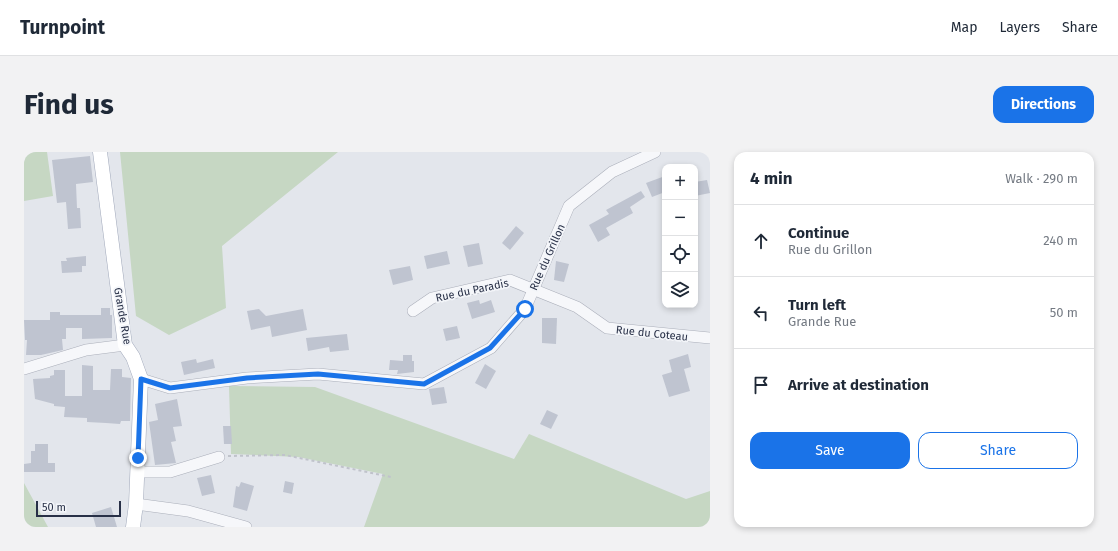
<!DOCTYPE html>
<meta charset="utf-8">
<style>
body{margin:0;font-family:"Fira Sans",sans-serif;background:#f2f2f3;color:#1f2937}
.controls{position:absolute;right:12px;top:12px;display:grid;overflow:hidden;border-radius:8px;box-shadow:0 2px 6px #0003}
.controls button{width:36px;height:36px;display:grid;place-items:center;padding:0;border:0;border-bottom:1px solid #e0e1e3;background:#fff;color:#1f2937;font:20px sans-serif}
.scale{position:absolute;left:12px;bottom:10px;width:85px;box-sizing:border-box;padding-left:4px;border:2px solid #283047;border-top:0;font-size:11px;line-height:14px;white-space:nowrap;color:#283047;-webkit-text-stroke:3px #f3f5f9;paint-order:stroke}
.stop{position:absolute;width:12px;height:12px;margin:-9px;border:3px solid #1a73e8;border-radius:50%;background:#fff}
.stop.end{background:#1a73e8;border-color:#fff;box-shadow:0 1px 4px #0008}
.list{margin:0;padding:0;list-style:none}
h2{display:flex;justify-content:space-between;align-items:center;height:52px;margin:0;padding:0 16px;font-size:17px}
h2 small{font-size:13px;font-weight:400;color:#747a83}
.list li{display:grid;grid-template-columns:26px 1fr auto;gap:12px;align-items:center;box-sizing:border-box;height:72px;padding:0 16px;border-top:1px solid #e0e1e3}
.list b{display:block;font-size:15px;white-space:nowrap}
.list p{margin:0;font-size:13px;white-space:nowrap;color:#747a83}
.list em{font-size:13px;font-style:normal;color:#747a83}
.actions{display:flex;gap:8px;padding:12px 16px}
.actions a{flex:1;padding:9px 0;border:1px solid #1a73e8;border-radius:12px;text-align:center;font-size:14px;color:#1a73e8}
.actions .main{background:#1a73e8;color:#fff}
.icon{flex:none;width:22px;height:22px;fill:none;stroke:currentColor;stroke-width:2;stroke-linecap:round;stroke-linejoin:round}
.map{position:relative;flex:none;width:686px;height:375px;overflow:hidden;border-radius:12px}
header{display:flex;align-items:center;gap:24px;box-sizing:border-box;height:56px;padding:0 20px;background:#fff;border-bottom:1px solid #e0e1e3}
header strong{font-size:19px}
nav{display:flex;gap:22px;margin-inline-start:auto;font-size:14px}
.intro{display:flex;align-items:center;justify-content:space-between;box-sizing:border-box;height:96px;padding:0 24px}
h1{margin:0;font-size:28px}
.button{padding:10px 18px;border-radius:12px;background:#1a73e8;color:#fff;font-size:14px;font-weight:700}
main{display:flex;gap:24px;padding:0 24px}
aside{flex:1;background:#fff;border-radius:12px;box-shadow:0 2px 6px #0003}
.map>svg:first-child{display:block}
.green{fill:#c6d7c3}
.building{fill:#bfc4d0}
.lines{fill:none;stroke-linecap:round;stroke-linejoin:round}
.minor-casing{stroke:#abafba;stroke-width:12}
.major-casing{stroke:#a0a8ba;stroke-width:15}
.path{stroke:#c0c3cb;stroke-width:2;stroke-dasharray:3 3;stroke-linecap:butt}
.minor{stroke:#f6f7fa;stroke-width:11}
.major{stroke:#fff;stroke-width:14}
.route{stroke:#1a73e8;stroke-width:5}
.labels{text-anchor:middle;stroke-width:3.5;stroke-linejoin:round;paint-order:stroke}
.street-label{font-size:11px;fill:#283047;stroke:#f3f5f9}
</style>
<header>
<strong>Turnpoint</strong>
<nav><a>Map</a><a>Layers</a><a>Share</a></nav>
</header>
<div class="intro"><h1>Find us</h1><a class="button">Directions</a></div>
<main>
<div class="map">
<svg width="686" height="375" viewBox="0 0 686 375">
<rect width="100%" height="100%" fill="#e3e6ec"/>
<g class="green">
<polygon points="0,0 23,0 29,44 0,49"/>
<polygon points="96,0 314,0 198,94 202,156 145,183 112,164"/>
<polygon points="205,234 291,235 490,307 505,282 662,347 686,339 686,375 340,375 359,322 274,305 207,302"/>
<polygon points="0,331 24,375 0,375"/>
</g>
<g class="building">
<polygon points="66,4 69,30 52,32 53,56 56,56 57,76 44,77 42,50 33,51 28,8"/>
<polygon points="641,24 641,40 628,45 622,31"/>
<polygon points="683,28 686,41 671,44 671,30"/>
<polygon points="617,39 621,45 606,55 609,61 582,76 586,83 574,90 565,73 585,62 582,58"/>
<polygon points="492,74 500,81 486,98 478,91"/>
<polygon points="455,91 459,112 444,115 439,94"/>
<polygon points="423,99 426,112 403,117 400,104"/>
<polygon points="62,104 62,114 58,114 58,120 38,121 37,109 43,109 42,106"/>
<polygon points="532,109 545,112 540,130 530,128"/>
<polygon points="386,114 389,128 369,133 365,118"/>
<polygon points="455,148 456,152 467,148 471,160 448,167 443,151"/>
<polygon points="77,156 86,156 86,163 88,163 88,186 58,187 58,176 42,176 42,187 38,187 39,198 17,203 2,203 3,188 1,188 0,168 26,168 26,160 36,160 36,163 77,163"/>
<polygon points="235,157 242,164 279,157 283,178 248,185 246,174 227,178 223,159"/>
<polygon points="518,166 533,166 532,192 518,191"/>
<polygon points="433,174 436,186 422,189 419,177"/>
<polygon points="323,182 325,198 306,200 305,195 284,199 282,186"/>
<polygon points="664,202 667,215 660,217 666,239 645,245 638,223 648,220 645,208"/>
<polygon points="379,203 388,203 388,209 390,209 390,220 373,222 374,218 365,218 366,208 379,209"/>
<polygon points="172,207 173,211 189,207 191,216 160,223 157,210"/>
<polygon points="461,212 472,219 462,237 451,231"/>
<polygon points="58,213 69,214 69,238 86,238 87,217 98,217 98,225 107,226 106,269 97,269 96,272 82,271 63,270 63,266 40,265 41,255 30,254 30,252 11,247 9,227 26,226 26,224 30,223 30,218 41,218 41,244 58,244"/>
<polygon points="420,235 423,251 408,253 405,237"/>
<polygon points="153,247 158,274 149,275 152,289 147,290 152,311 131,313 125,270 134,268 131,252"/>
<polygon points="523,258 534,263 527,277 516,272"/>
<polygon points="199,274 207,274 208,292 200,292"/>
<polygon points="11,292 24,292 24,311 31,311 31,320 0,320 0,312 7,311 7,299 11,299"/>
<polygon points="187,323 191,341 178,344 173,326"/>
<polygon points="261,329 270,331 268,342 259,340"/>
<polygon points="217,330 230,334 223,359 209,355 212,334 215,335"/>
<polygon points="87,355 93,375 72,375 68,361"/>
</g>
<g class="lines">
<defs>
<g id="minor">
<polyline points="389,159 408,146 486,128 553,155 583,176 686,186"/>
<polyline points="0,217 62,198 101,193"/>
<polyline points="117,227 146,236 223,226 294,222 400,232 467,196 501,157 545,54 588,20 631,0"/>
<polyline points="114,320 146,320 195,305"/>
<polyline points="112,352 164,359 222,375"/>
</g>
<polyline id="major" points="76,0 101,193 109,205 117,227 112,352 109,375"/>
</defs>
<use href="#minor" class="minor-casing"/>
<use href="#major" class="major-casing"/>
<polyline class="path" points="204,304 261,303 367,325"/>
<use href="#minor" class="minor"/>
<use href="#major" class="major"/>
</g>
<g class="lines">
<polyline class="route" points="114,306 117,227 146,236 223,226 294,222 400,232 466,196 501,157"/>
</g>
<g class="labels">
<g class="street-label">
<text transform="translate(523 105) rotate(-66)" y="4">Rue du Grillon</text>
<text transform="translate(448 138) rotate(-12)" y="4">Rue du Paradis</text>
<text transform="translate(99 164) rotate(80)" y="4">Grande Rue</text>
<text transform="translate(628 181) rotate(6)" y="4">Rue du Coteau</text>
</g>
</g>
</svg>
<div class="controls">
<button>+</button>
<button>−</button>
<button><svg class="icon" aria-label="locate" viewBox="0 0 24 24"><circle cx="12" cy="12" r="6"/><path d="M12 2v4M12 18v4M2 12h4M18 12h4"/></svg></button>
<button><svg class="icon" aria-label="layers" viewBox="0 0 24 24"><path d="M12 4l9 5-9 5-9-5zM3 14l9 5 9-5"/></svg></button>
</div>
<div class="scale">50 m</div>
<div class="stop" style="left:501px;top:157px"></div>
<div class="stop end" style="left:114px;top:306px"></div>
</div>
<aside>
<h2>4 min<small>Walk · 290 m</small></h2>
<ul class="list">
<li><svg class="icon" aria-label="ahead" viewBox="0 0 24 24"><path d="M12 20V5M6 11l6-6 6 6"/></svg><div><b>Continue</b><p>Rue du Grillon</p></div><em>240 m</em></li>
<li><svg class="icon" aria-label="left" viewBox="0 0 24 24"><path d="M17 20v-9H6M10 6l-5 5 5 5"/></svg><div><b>Turn left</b><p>Grande Rue</p></div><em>50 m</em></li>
<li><svg class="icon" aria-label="arrive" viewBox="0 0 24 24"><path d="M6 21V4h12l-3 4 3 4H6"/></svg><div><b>Arrive at destination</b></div></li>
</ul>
<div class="actions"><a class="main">Save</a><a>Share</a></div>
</aside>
</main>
